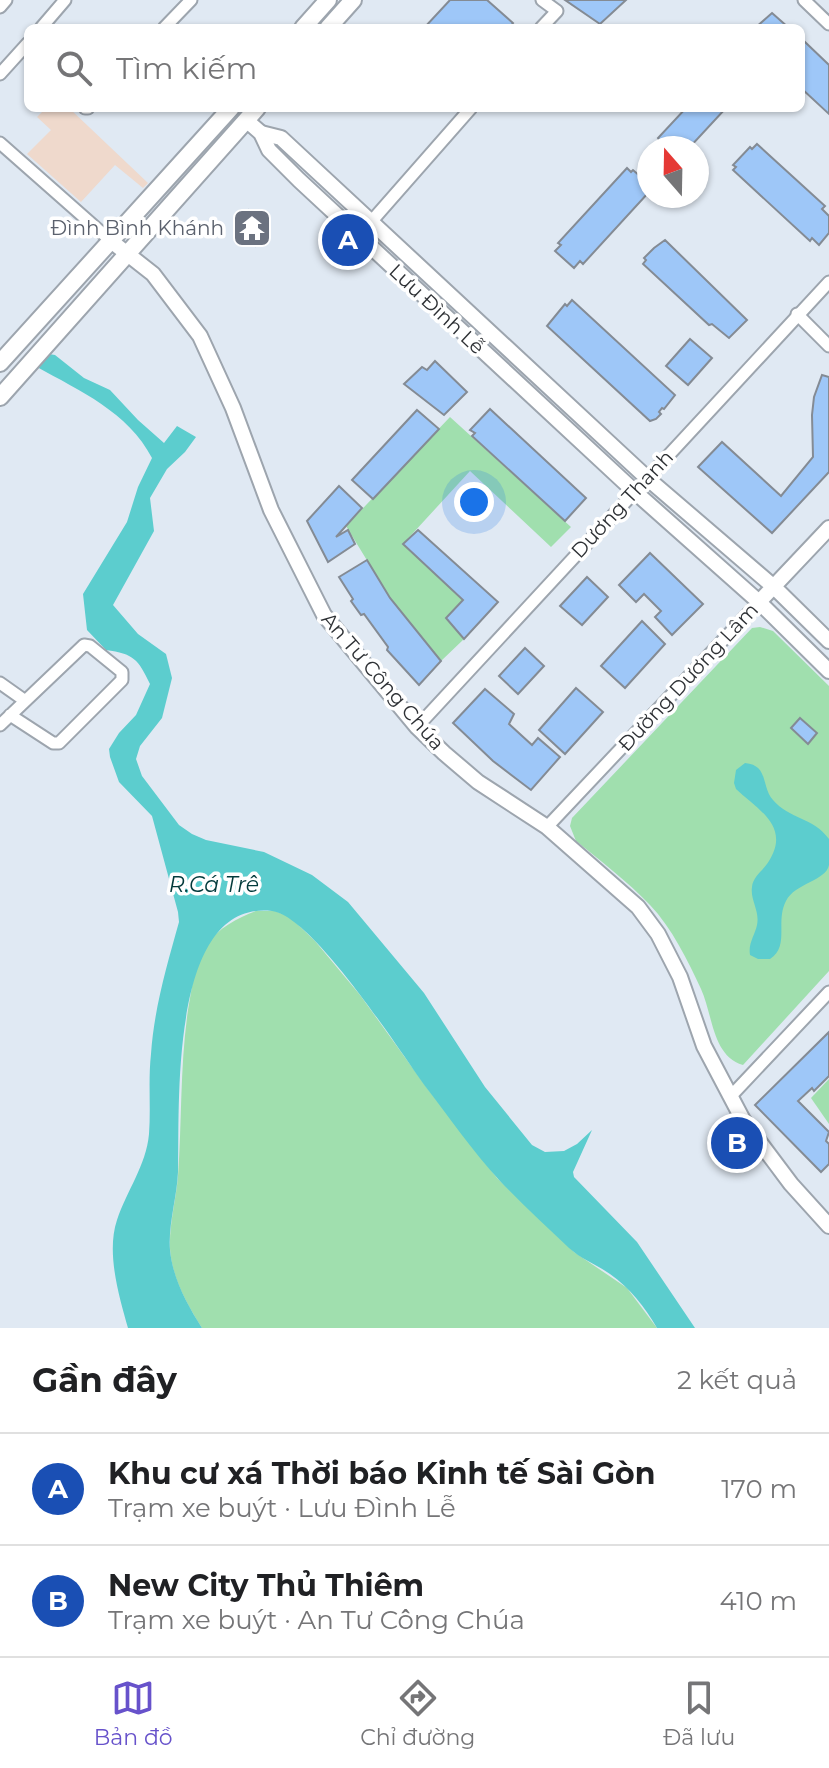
<!DOCTYPE html>
<html lang="vi">
<meta charset="utf-8">
<style>
body{margin:0;font-family:Montserrat,sans-serif;background:#f6f6f6;color:#202124}
.compass{position:absolute;left:637px;top:136px;width:72px;height:72px;border-radius:50%;background:#fff;box-shadow:0 2px 6px #0004;rotate:340deg}
.you{position:absolute;left:474px;top:502px;width:28px;height:28px;margin:-20px;border:6px solid #fff;border-radius:50%;background:#1a73e8;box-shadow:0 0 0 12px #1a73e833}
.badge{display:grid;place-items:center;width:52px;height:52px;border-radius:50%;background:#6752cb;color:#fff;font-size:26px;font-weight:700}
.pin{position:absolute;translate:-50% -50%;border:4px solid #fff;box-shadow:0 2px 8px #0006}
.list{margin:0;padding:0;list-style:none}
h2{display:flex;justify-content:space-between;align-items:center;height:104px;margin:0;padding:0 32px;font-size:34px}
h2 small{font-size:26px;font-weight:400;color:#757577}
.list li{display:grid;grid-template-columns:52px 1fr auto;gap:24px;align-items:center;box-sizing:border-box;height:112px;padding:0 32px;border-top:2px solid #e0e0e0}
.list b{display:block;font-size:30px;white-space:nowrap}
.list p{margin:0;font-size:26px;white-space:nowrap;color:#757577}
.list em{font-size:26px;font-style:normal;color:#757577}
.icon{flex:none;width:44px;height:44px;fill:none;stroke:currentColor;stroke-width:2;stroke-linecap:round;stroke-linejoin:round}
.map{position:relative;flex:none;width:829px;height:1328px;overflow:hidden}
.search{position:absolute;background:#fff;box-shadow:0 2px 6px #0004;left:24px;right:24px;top:24px;height:88px;display:flex;align-items:center;gap:20px;box-sizing:border-box;padding:0 28px;border-radius:12px;color:#757577;font-size:30px}
.sheet{height:328px;background:#fff}
nav{display:flex;justify-content:space-around;align-items:center;box-sizing:border-box;height:112px;border-top:2px solid #e0e0e0;background:#fff;font-size:22px;color:#757577}
nav a{display:grid;justify-items:center;gap:4px}
nav .on{color:#6752cb}
.map>svg:first-child{display:block}
.education{fill:#efd9cc}
.green{fill:#a0dfae}
.water{fill:#5ccdce}
.building{fill:#9ec7f8;stroke:#848b94;stroke-width:2}
.lines{fill:none;stroke-linecap:round;stroke-linejoin:round}
.minor-casing{stroke:#9da5ae;stroke-width:15}
.tertiary-casing{stroke:#9da5ae;stroke-width:18}
.secondary-casing{stroke:#9da5ae;stroke-width:20}
.minor{stroke:#fff;stroke-width:11}
.tertiary{stroke:#fff;stroke-width:14}
.secondary{stroke:#fff;stroke-width:16}
.labels{text-anchor:middle;stroke-width:7;stroke-linejoin:round;paint-order:stroke}
.worship-label{font-size:20px;fill:#5b616d;stroke:#fff;text-anchor:end}
.street-label{font-size:20px;fill:#2e3135;stroke:#fff}
.water-label{font-size:22px;font-style:italic;fill:#023a3b;stroke:#fff}
</style>
<div class="map">
<svg width="829" height="1328" viewBox="0 0 829 1328">
<rect width="100%" height="100%" fill="#e0e9f3"/>
<polygon class="education" points="46,108 69,108 148,183 143,188 115,165 81,202 27,154 51,130 37,117"/>
<g class="green">
<polygon points="450,417 571,527 551,547 470,471 403,544 463,600 447,618 464,639 441,661 390,598 346,526"/>
<path d="M760,627L773,631L829,686V971L743,1065C712,1056 713,1015 701,989C688,961 672,928 650,905C628,882 601,861 576,841L570,826L572,818L752,628Z"/>
<path d="M256,911H275L290,917L315,941L360,995L427,1088L497,1178L574,1252L627,1288L657,1328H202C187,1304 172,1278 170,1249C169,1224 176,1200 178,1176C182,1120 180,1065 188,1010C192,988 194,965 206,946C218,928 237,918 256,911Z"/>
<polygon points="829,1079 829,1124 811,1098"/>
</g>
<g class="water">
<path d="M49,354L55,355L84,378L110,390L138,420L164,443L177,426L196,437L185,452L167,469L150,498L154,531L113,605L138,634L166,654L172,678L162,718L140,746L136,759L142,776L179,825L192,834L206,840L264,852L312,875L348,902L424,993L485,1087L532,1145L545,1152L564,1151L577,1144L592,1130L573,1172L574,1177L637,1242L695,1328H657C645,1307 630,1288 610,1274C597,1265 581,1259 569,1248C546,1226 522,1204 500,1181C473,1152 449,1117 425,1086C399,1050 313,916 272,911C168,899 180,1108 178,1172C177,1198 168,1224 170,1250C173,1279 187,1304 202,1328H128C119,1296 106,1253 117,1220C127,1190 146,1166 149,1134C151,1107 148,1081 151,1054C154,1009 167,965 179,922L178,912L152,816L119,782L110,757L109,749L119,733L136,715L150,684C138,659 134,654 106,650L87,630L83,594L127,522L138,487L152,458C128,412 80,391 37,367Z"/>
<path d="M745,763C769,765 761,787 773,800C789,819 813,817 829,839C829,847 829,857 829,865C826,881 795,883 786,901C775,922 790,946 770,959H758L750,955C748,943 755,935 757,925C760,911 750,900 752,887C753,876 764,870 769,861C791,826 757,809 736,789L734,783L736,770Z"/>
</g>
<g class="building">
<polygon points="450,0 487,0 513,23 509,28 424,28"/>
<polygon points="565,0 626,0 600,24"/>
<polygon points="772,13 789,28 755,28"/>
<polygon points="805,42 829,65 829,114 801,88 801,46"/>
<polygon points="686,108 726,108 689,148 666,148 658,138"/>
<polygon points="757,144 825,206 822,209 829,216 829,233 819,245 812,238 810,241 733,170 736,167 733,165 750,147 752,149"/>
<polygon points="627,168 631,172 633,170 649,184 647,187 649,192 583,264 580,261 574,268 555,251 561,245 558,243"/>
<polygon points="249,210 269,221 255,246 235,235"/>
<polygon points="665,240 747,320 729,338 712,324 709,325 643,264 646,260 644,258 654,248"/>
<polygon points="572,300 675,395 664,409 662,408 659,412 661,414 656,419 650,421 547,326 565,304 567,306"/>
<polygon points="690,339 712,358 688,385 666,366"/>
<polygon points="435,361 467,392 444,415 404,384 422,367 427,370"/>
<polygon points="822,375 829,377 829,472 772,533 698,467 722,442 781,496 813,457 812,415 814,397"/>
<polygon points="490,409 586,498 565,521 472,436 475,433 470,430"/>
<polygon points="417,410 439,429 373,499 352,480"/>
<polygon points="339,486 362,508 336,537 348,530 355,544 328,562 307,521"/>
<polygon points="418,530 498,602 464,639 446,618 463,600 403,544"/>
<polygon points="650,553 703,604 672,635 655,617 661,611 644,594 636,602 619,585"/>
<polygon points="367,560 390,598 441,661 419,685 387,650 388,647 364,614 361,615 351,601 353,599 339,577"/>
<polygon points="587,577 608,597 582,625 560,606"/>
<polygon points="642,621 665,644 625,688 601,666"/>
<polygon points="525,648 544,666 518,694 499,676"/>
<polygon points="576,688 603,712 565,754 539,730"/>
<polygon points="485,689 514,714 509,724 532,745 538,738 560,757 531,790 493,761 453,723"/>
<polygon points="800,718 817,733 808,744 791,728"/>
<polygon points="829,1032 829,1076 814,1091 812,1088 798,1101 829,1132 826,1141 829,1144 829,1164 821,1172 755,1105"/>
</g>
<g class="lines">
<defs>
<g id="minor">
<polyline points="804,0 829,24"/>
<polyline points="0,7 6,0"/>
<polyline points="41,28 65,0"/>
<polyline points="164,28 191,0"/>
<polyline points="541,28 557,11 542,0"/>
<polyline points="0,74 28,43"/>
<polyline points="85,108 88,108"/>
<polyline points="0,143 111,241"/>
<polyline points="370,223 471,108"/>
<polyline points="797,314 829,346"/>
<polyline points="0,683 24,700"/>
<polyline points="0,725 84,645 90,646 122,672 122,680 59,743 53,743 10,715"/>
<polyline points="417,727 829,282"/>
<polyline points="547,827 759,602"/>
<polyline points="730,1097 829,992"/>
</g>
<g id="tertiary">
<polyline points="246,120 261,133 269,150 299,180 634,491 759,602 829,671"/>
<polyline points="261,133 281,138 647,478 774,587 829,641"/>
<polyline points="111,241 153,274 200,336 233,408 271,510 324,615 417,727 444,753 478,782 547,827 638,907 658,934 680,977 704,1046 743,1120 791,1184 829,1226"/>
<polyline points="759,602 829,528"/>
</g>
<g id="secondary">
<polyline points="303,28 328,0"/>
<polyline points="328,28 353,0"/>
<polyline points="0,363 231,108"/>
<polyline points="0,397 257,108"/>
</g>
</defs>
<use href="#minor" class="minor-casing"/>
<use href="#tertiary" class="tertiary-casing"/>
<use href="#secondary" class="secondary-casing"/>
<use href="#minor" class="minor"/>
<use href="#tertiary" class="tertiary"/>
<use href="#secondary" class="secondary"/>
</g>
<defs>
<symbol id="temple-square" viewBox="-11 -11 22 22"><rect x="-9" y="-9" width="18" height="18" rx="4" fill="#6b7280" stroke="#fff"/><path d="M0-6L5-2H3V0L6.5 2.5H4V6H1.5V3h-3V6H-4V2.5H-6.5L-3 0V-2H-5Z" fill="#fff"/></symbol>
</defs>
<g fill-rule="evenodd">
<use href="#temple-square" x="230" y="206" width="44" height="44"/>
</g>
<g class="labels">
<g class="worship-label">
<text x="224" y="235">Đình Bình Khánh</text>
</g>
<g class="street-label">
<text transform="translate(437 309) rotate(43)" y="7">Lưu Đình Lễ</text>
<text transform="translate(622 504) rotate(-47)" y="7">Dương Thanh</text>
<text transform="translate(688 677) rotate(-47)" y="7">Đường Dương Lâm</text>
<text transform="translate(383 681) rotate(49)" y="7">An Tư Công Chúa</text>
</g>
<g class="water-label">
<text x="214" y="892">R.Cá Trê</text>
</g>
</g>
</svg>
<svg class="compass" viewBox="-18 -18 36 36"><path d="M0-13l5 13h-10z" fill="#e53935"/><path d="M0 13l5-13h-10z" fill="#757577"/></svg>
<div class="you"></div>
<div class="pin badge" style="left:348px;top:240px;background:#1a4fb4">A</div>
<div class="pin badge" style="left:737px;top:1143px;background:#1a4fb4">B</div>
<div class="search"><svg class="icon" aria-label="search" viewBox="0 0 24 24"><circle cx="10" cy="10" r="6"/><path d="M15 15l6 6"/></svg>Tìm kiếm</div>
</div>
<section class="sheet">
<h2>Gần đây<small>2 kết quả</small></h2>
<ul class="list">
<li><span class="badge" style="background:#1a4fb4">A</span><div><b>Khu cư xá Thời báo Kinh tế Sài Gòn</b><p>Trạm xe buýt · Lưu Đình Lễ</p></div><em>170 m</em></li>
<li><span class="badge" style="background:#1a4fb4">B</span><div><b>New City Thủ Thiêm</b><p>Trạm xe buýt · An Tư Công Chúa</p></div><em>410 m</em></li>
</ul>
</section>
<nav>
<a class="on"><svg class="icon" aria-label="map" viewBox="0 0 24 24"><path d="M3 6l6-2 6 2 6-2v14l-6 2-6-2-6 2zM9 4v14M15 6v14"/></svg>Bản đồ</a>
<a><svg class="icon" aria-label="directions" viewBox="0 0 24 24"><path d="M12 3l9 9-9 9-9-9zM9 14v-3h6M13 9l2 2-2 2"/></svg>Chỉ đường</a>
<a><svg class="icon" aria-label="saved" viewBox="0 0 24 24"><path d="M7 4h10v16l-5-4-5 4z"/></svg>Đã lưu</a>
</nav>
